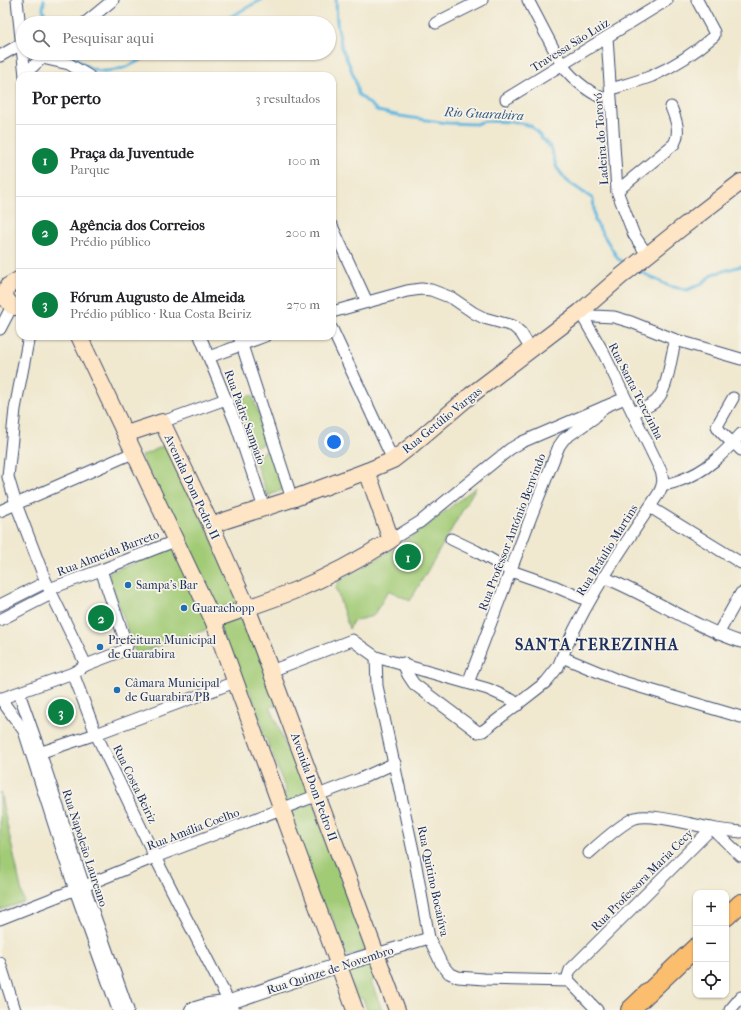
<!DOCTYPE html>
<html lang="pt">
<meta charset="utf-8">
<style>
body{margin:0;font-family:"IM FELL French Canon",serif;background:#f2f2f2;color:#202124}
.controls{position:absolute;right:12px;bottom:12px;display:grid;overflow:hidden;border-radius:8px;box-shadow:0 1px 3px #0004}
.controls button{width:36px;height:36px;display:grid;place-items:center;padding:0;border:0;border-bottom:1px solid #e0e0e0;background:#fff;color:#202124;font:20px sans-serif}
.you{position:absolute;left:334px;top:442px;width:14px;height:14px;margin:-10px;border:3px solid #fff;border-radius:50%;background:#1a73e8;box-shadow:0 0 0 6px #1a73e833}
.badge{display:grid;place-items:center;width:26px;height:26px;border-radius:50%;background:#0b8043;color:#fff;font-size:13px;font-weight:700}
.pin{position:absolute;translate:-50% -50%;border:2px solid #fff;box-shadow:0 1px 4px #0006}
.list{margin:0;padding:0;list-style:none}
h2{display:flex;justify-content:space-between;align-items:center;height:52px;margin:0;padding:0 16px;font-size:17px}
h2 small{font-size:13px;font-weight:400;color:#757577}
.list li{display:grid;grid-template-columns:26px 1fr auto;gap:12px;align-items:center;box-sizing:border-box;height:72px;padding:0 16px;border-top:1px solid #e0e0e0}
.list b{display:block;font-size:15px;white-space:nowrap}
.list p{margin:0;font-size:13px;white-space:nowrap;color:#757577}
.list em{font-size:13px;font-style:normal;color:#757577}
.icon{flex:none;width:22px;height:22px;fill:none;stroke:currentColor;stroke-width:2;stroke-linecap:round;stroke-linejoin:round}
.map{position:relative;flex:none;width:741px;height:1010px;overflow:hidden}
.search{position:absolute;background:#fff;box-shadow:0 1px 3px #0004;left:16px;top:16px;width:320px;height:44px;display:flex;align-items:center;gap:10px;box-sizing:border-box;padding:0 14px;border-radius:22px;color:#757577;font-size:15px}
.panel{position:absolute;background:#fff;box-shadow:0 1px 3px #0004;left:16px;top:72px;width:320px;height:268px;border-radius:12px}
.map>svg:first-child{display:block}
.green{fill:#a2cb76;stroke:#5e7d6a}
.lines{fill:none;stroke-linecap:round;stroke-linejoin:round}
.stream{stroke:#64b9e0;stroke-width:3}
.minor-casing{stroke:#3b4b6f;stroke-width:13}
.tertiary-casing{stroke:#3b4b6f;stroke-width:16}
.secondary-casing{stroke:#3b4b6f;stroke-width:18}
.primary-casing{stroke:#3b4b6f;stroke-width:20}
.minor{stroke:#fff;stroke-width:11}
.tertiary{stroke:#fff;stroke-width:14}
.secondary{stroke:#fde5c5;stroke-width:16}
.primary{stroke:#fbbd6e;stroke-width:18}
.poi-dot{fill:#1f6fb2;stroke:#f7f3e8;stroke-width:1.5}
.labels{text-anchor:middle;stroke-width:3.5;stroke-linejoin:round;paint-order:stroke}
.street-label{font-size:12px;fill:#1b2f5e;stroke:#f7f3e8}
.poi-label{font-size:12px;fill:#1b2f5e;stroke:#f7f3e8;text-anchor:start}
.water-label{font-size:13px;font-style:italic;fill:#315885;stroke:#f7f3e8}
.district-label{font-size:16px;font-weight:bold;letter-spacing:1px;fill:#1b2f5e;stroke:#f7f3e8}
</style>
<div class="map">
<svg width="741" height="1010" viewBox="0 0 741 1010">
<rect width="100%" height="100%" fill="#f7f3e8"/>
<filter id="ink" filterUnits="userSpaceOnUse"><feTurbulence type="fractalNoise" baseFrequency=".025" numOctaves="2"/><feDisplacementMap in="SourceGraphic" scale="8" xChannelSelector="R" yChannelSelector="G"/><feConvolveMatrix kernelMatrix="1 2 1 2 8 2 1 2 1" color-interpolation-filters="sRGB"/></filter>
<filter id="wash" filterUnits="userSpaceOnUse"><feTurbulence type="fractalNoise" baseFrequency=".012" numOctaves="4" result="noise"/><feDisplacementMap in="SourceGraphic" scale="16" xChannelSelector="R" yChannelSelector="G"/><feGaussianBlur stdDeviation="0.9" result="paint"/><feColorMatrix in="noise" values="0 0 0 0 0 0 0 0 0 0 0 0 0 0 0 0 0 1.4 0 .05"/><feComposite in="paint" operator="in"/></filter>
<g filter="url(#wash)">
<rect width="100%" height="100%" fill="#f0e8cf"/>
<g class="green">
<polygon points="252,395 269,442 250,449 233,402"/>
<polygon points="168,444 240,601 213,611 209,602 216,602 196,562 189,561 141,456"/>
<polygon points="271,449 286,488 268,496 253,456"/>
<polygon points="476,487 410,601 389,590 373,616 353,621 349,629 336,588 339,580 397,547 429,524"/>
<polygon points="176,547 214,627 136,654 108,573"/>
<polygon points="246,613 279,706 270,706 287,749 296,753 311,793 284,803 280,793 287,793 266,738 259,737 257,731 264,730 250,691 242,689 218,624"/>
<polygon points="0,792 24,902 0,910"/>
<polygon points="314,803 367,950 341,958 338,949 344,948 330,912 323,911 287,812"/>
<polygon points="373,962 380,979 371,981 382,1010 367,1010 363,999 356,997 346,970"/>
</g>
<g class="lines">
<g class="stream">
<polyline points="44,0 43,9 48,23"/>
<polyline points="336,0 337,23 342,49 350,66 356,83 358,94 378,111 400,116 447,123 476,124 485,121 516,122 531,126 551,148 557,168 567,181 593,199 595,221 618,259 627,264"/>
<polyline points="222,23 226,19 261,0"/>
<path d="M69,53C77,59 86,68 96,70C117,74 135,64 152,53"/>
<polyline points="637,270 669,286 687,290 701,284 713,274 741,266"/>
</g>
</g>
</g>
<g filter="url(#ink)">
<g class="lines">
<defs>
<g id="minor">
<polyline points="17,0 25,76"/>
<path d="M528,0L562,65C575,82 591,94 611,102"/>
<polyline points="85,23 113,0"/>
<polyline points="436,23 482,0"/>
<polyline points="607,37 617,191 634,235 648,256"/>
<polyline points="0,56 21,44"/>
<polyline points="42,58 69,64 89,76"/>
<polyline points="25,74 46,54"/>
<path d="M611,89C624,85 639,81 652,76C674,66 696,52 714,36V32L697,0"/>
<polyline points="506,99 667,0"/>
<path d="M617,191L674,144C681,131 676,120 671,107"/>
<polyline points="332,226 367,302"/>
<polyline points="332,312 407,291 421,289 431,290 452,298 474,313 484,318 513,326 521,333 531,349"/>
<polyline points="580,312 594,316 614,317 631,322 676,340 741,359"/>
<polyline points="0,329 12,306"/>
<polyline points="332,329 393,460"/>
<polyline points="29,336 15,409 8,477 16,504 46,582 86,665"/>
<polyline points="200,336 236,424 264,508"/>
<polyline points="239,336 292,499"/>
<polyline points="209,357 265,336"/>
<path d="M733,398L717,426C721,436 734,442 741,450"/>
<path d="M633,413C640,409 649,407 655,402C669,390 670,356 676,340"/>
<polyline points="162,422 226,399"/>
<path d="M663,484C670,485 675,482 681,480C707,471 723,454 741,434"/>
<polyline points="650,507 741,563"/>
<polyline points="0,511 135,452"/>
<polyline points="451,539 476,551 511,571 554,586 589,601"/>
<polyline points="391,540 420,522 510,449 522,442 625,398"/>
<path d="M603,577C651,596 692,626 741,642"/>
<polyline points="49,589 101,570 175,541"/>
<polyline points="0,605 46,582"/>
<polyline points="0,620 51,594"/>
<polyline points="718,634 741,593"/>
<polyline points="376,657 377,686 414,855 429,938 441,963 449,973 458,977 484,979 569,981 597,1010"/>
<polyline points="562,657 620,681 741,717"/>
<path d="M403,663L408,675L414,684L478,732L483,731L546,682L558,667C582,604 622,549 659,493C663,485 664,480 661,471L602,350L580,312"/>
<polyline points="271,671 352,640 376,657 488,689 512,700 518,705"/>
<polyline points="73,673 96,734 155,857 233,1010"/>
<polyline points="468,683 532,514 559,446 564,439 594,418 604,407"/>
<polyline points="19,693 40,752 84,886 128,1010"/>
<polyline points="0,698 24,731 75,890 118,1010"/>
<polyline points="0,699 73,673 86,665 125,650 127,646 101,570"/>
<polyline points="33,755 96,734 235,682"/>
<path d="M589,853C600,843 622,823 635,818C652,813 692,825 711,828C721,830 731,831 741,832"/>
<polyline points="0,919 84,886 155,857 360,779 395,763"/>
<polyline points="376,954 429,938"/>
<polyline points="0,963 15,1010"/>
<polyline points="569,981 568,976 570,970 712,828 741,856"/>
<polyline points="730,1010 741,997"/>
</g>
<g id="tertiary">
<polyline points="192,1010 209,1005 226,1003"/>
<polyline points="217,1010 230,1002 339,965 376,954"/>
</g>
<g id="secondary">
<polyline points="20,279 8,286 4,296 12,306 20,308"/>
<polyline points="79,336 213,620 355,1010"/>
<polyline points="126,434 162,422 211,525 247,607 397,1010"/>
<polyline points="211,525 292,499 367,471 393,460 411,446 471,395 580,312 620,277 680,229 741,182"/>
<path d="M213,620C240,610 269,601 296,590C330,576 361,559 391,540L367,471"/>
</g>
<g id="primary">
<polyline points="726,917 741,903"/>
<polyline points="630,1010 696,947"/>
</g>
</defs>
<use href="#minor" class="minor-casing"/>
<use href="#tertiary" class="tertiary-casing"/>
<use href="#secondary" class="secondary-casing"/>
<use href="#primary" class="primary-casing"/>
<use href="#minor" class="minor"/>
<use href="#tertiary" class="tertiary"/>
<use href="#secondary" class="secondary"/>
<use href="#primary" class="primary"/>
</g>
</g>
<g class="poi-dot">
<circle cx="128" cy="585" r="4"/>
<circle cx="184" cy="608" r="4"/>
<circle cx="100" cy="647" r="4"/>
<circle cx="117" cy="690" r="4"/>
</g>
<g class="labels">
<g class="street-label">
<text transform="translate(570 45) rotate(-32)" y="4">Travessa São Luiz</text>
<text transform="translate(601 139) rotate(-94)" y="4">Ladeira do Tororó</text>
<text transform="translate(636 391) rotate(63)" y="4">Rua Santa Terezinha</text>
<text transform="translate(245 417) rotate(70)" y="4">Rua Padre Sampaio</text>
<text transform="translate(442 420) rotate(-39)" y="4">Rua Getúlio Vargas</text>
<text transform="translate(192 487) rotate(65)" y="4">Avenida Dom Pedro II</text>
<text transform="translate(512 532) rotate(-69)" y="4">Rua Professor António Benvindo</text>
<text transform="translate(607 550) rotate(-58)" y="4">Rua Bráulio Martins</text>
<text transform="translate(108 553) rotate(-21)" y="4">Rua Almeida Barreto</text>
<text transform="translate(135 784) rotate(64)" y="4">Rua Costa Beiriz</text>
<text transform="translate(314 787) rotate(70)" y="4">Avenida Dom Pedro II</text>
<text transform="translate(193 829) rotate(-21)" y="4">Rua Amália Coelho</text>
<text transform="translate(85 848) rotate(72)" y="4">Rua Napoleão Laureano</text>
<text transform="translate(642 880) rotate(-45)" y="4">Rua Professora Maria Cecy</text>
<text transform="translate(433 881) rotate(78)" y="4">Rua Quitino Bocaiúva</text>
<text transform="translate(330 970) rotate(-18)" y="4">Rua Quinze de Novembro</text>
</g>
<g class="poi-label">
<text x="136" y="589">Sampa's Bar</text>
<text x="192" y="612">Guarachopp</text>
<text x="108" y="644">Prefeitura Municipal<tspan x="108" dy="14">de Guarabira</tspan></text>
<text x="125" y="687">Câmara Municipal<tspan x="125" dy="14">de Guarabira/PB</tspan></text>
</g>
<g class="water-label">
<text transform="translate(484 113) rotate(3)" y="5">Rio Guarabira</text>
</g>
<g class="district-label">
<text x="597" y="650">SANTA TEREZINHA</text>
</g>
</g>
</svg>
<div class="controls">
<button>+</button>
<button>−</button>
<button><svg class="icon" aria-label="locate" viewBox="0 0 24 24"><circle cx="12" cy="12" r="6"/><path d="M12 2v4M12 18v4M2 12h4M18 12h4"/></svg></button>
</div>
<div class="you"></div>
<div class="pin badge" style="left:408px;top:557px">1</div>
<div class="pin badge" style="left:101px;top:618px">2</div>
<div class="pin badge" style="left:61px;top:712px">3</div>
<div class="search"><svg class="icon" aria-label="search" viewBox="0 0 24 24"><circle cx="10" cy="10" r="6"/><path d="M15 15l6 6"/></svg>Pesquisar aqui</div>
<section class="panel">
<h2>Por perto<small>3 resultados</small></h2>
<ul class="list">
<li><span class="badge">1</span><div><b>Praça da Juventude</b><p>Parque</p></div><em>100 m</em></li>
<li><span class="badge">2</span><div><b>Agência dos Correios</b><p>Prédio público</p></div><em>200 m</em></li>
<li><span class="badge">3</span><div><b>Fórum Augusto de Almeida</b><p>Prédio público · Rua Costa Beiriz</p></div><em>270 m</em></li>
</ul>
</section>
</div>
